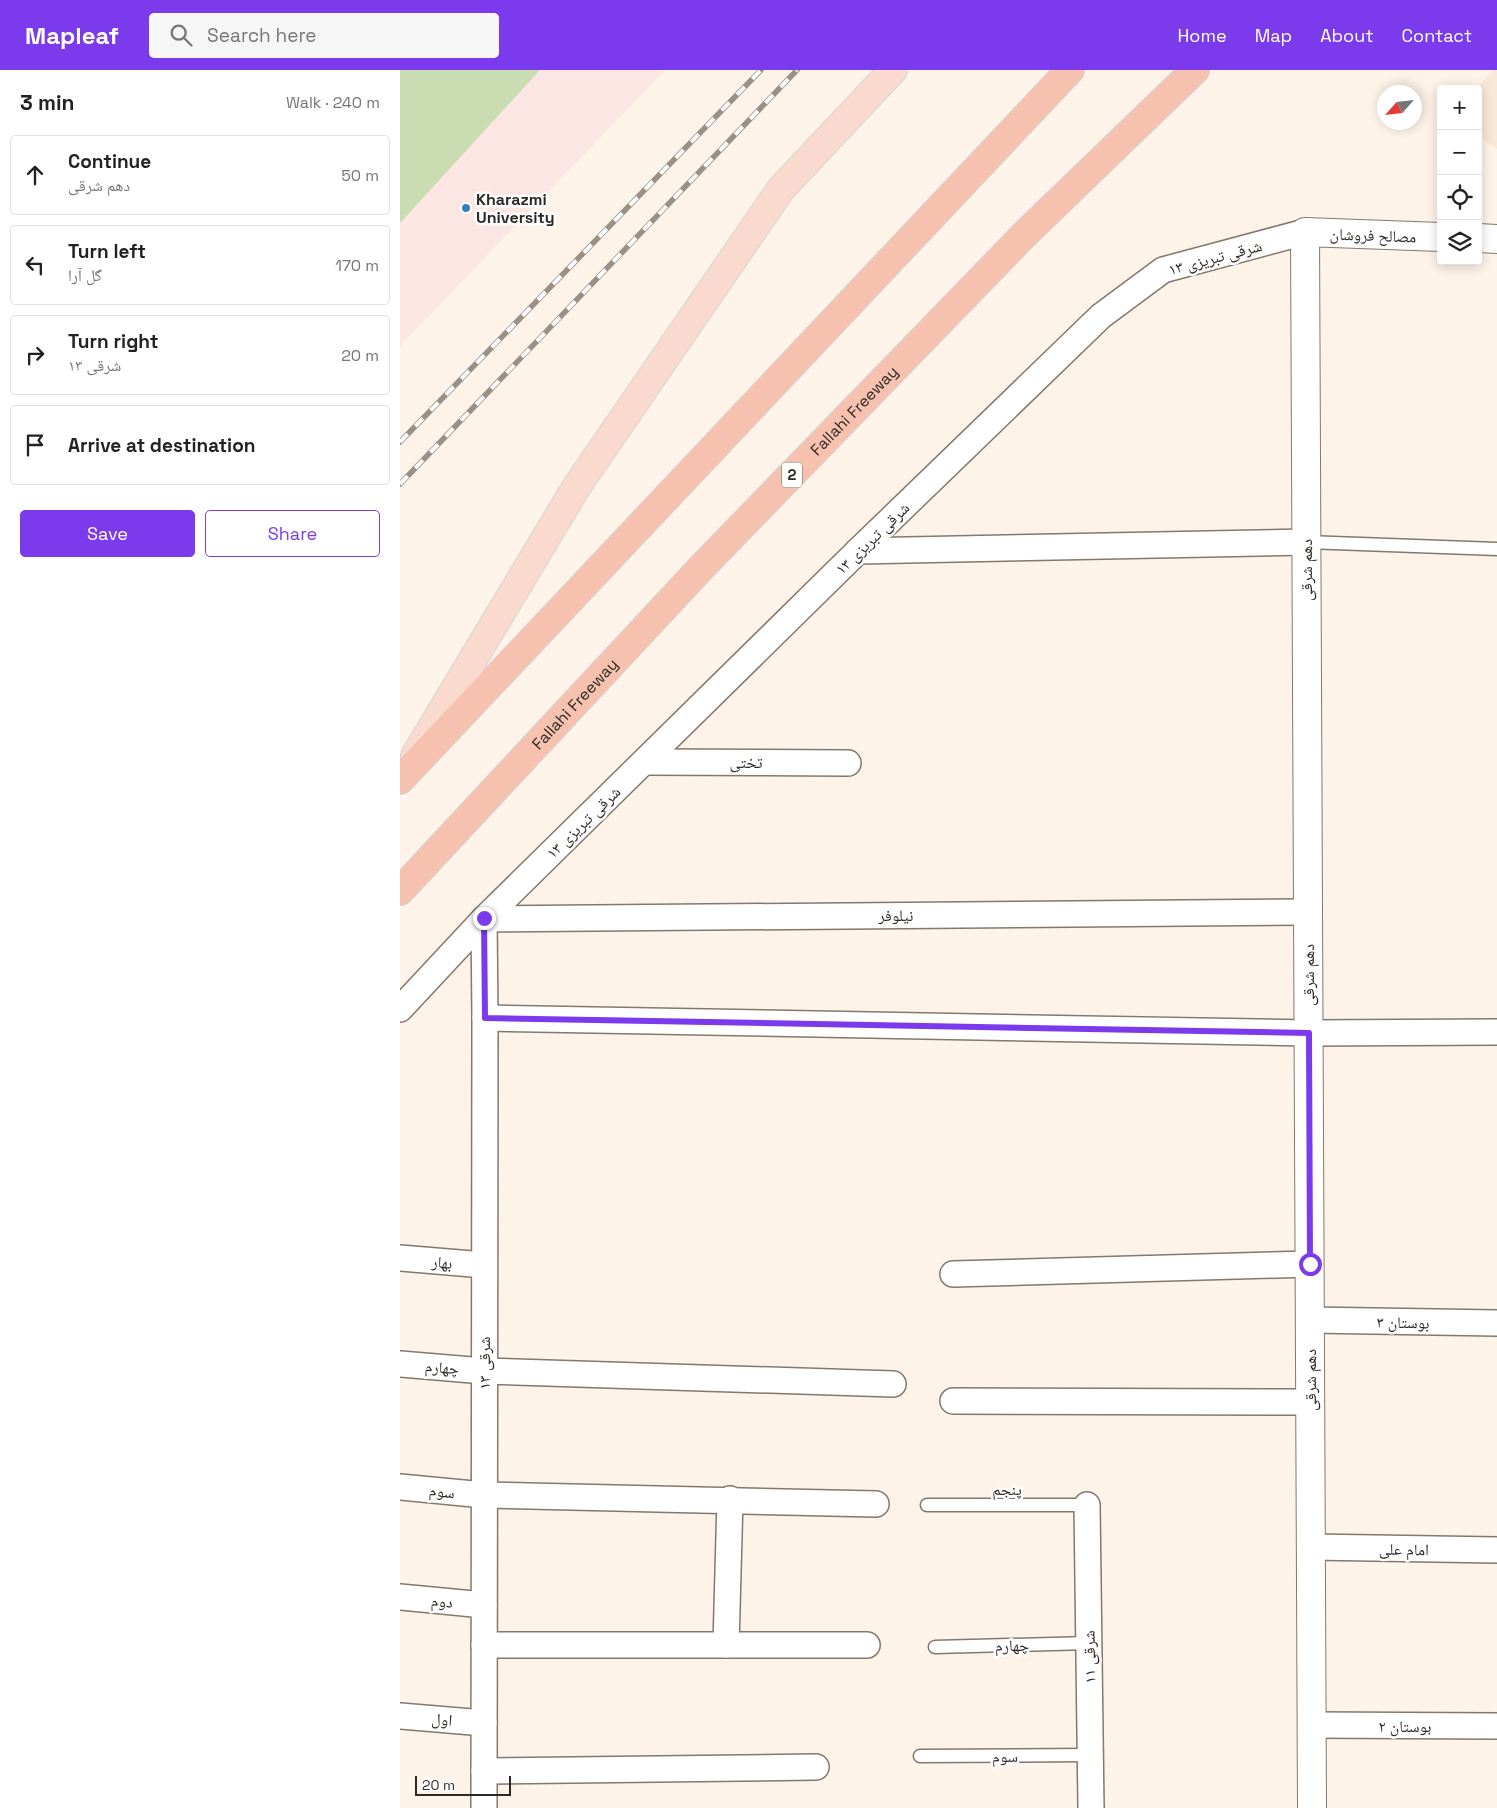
<!DOCTYPE html>
<meta charset="utf-8">
<style>
body{margin:0;font-family:"Space Grotesk","Noto Naskh Arabic",sans-serif;background:#f6f6f6;color:#222}
.controls{position:absolute;right:15px;top:15px;display:grid;overflow:hidden;border-radius:5px;box-shadow:0 2px 12px #0003}
.controls button{width:45px;height:45px;display:grid;place-items:center;padding:0;border:0;border-bottom:1px solid #e0e0e0;background:#fff;color:#222;font:25px sans-serif}
.compass{position:absolute;left:977px;top:15px;width:45px;height:45px;border-radius:50%;background:#fff;box-shadow:0 2px 12px #0003;rotate:243deg}
.scale{position:absolute;left:15px;bottom:12px;width:96px;box-sizing:border-box;padding-left:5px;border:2px solid #2d2823;border-top:0;font-size:14px;line-height:18px;white-space:nowrap;color:#2d2823;-webkit-text-stroke:4px #fff;paint-order:stroke}
.stop{position:absolute;width:15px;height:15px;margin:-11px;border:4px solid #7c3aed;border-radius:50%;background:#fff}
.stop.end{background:#7c3aed;border-color:#fff;box-shadow:0 1px 5px #0008}
.list{margin:0;padding:0;list-style:none}
h2{display:flex;justify-content:space-between;align-items:center;height:65px;margin:0;padding:0 20px;font-size:21px}
h2 small{font-size:16px;font-weight:400;color:#767676}
.list li{display:grid;grid-template-columns:32px 1fr auto;gap:15px;align-items:center;box-sizing:border-box;height:80px;margin:0 10px 10px;padding:0 10px;border:1px solid #e0e0e0;border-radius:5px}
.list b{display:block;font-size:19px;white-space:nowrap}
.list p{margin:0;font-size:16px;white-space:nowrap;color:#767676}
.list em{font-size:16px;font-style:normal;color:#767676}
.actions{display:flex;gap:10px;padding:15px 20px}
.actions a{flex:1;padding:11px 0;border:1px solid #7c3aed;border-radius:5px;text-align:center;font-size:18px;color:#7c3aed}
.actions .main{background:#7c3aed;color:#fff}
.icon{flex:none;width:28px;height:28px;fill:none;stroke:currentColor;stroke-width:2;stroke-linecap:round;stroke-linejoin:round}
.map{position:relative;flex:none;width:1097px;height:1738px;overflow:hidden}
header{display:flex;align-items:center;gap:30px;box-sizing:border-box;height:70px;padding:0 25px;background:#7c3aed;color:#fff}
header strong{font-size:24px}
nav{display:flex;gap:28px;margin-inline-start:auto;font-size:18px}
.search{width:350px;height:45px;background:#f6f6f6;display:flex;align-items:center;gap:12px;box-sizing:border-box;padding:0 18px;border-radius:5px;color:#767676;font-size:19px}
main{display:flex}
aside{flex:1;background:#fff}
.map>svg:first-child{display:block}
.commercial{fill:#f9e8d7}
.education{fill:#fbe6e3}
.green{fill:#c9dcb2}
.lines{fill:none;stroke-linecap:round;stroke-linejoin:round}
.service-casing{stroke:#84786b;stroke-width:15}
.minor-casing{stroke:#84786b;stroke-width:28}
.tertiary-casing{stroke:#84786b;stroke-width:30}
.primary-casing{stroke:#d5d4d3;stroke-width:30}
.motorway-casing{stroke:#d5d4d3;stroke-width:30}
.service{stroke:#fff;stroke-width:12}
.minor{stroke:#fff;stroke-width:25}
.tertiary{stroke:#fff;stroke-width:28}
.primary{stroke:#fadace;stroke-width:28}
.motorway{stroke:#f6c1ae;stroke-width:28}
.rail-casing{stroke:#999188;stroke-width:5.5}
.rail{stroke:#fff;stroke-width:4;stroke-dasharray:11;stroke-linecap:butt}
.route{stroke:#7c3aed;stroke-width:6}
.poi-dot{fill:#3583b5;stroke:#fff;stroke-width:2}
.labels{text-anchor:middle;stroke-width:5;stroke-linejoin:round;paint-order:stroke}
.shield{fill:#fff;stroke:#6c6865;stroke-width:1}
.shield-label{font-size:15px;font-weight:bold;fill:#2d2823}
.poi-label{font-size:16px;font-weight:bold;fill:#2d2823;stroke:#fff;text-anchor:start}
.street-label{font-size:16px;fill:#2d2823;stroke:#fff}
</style>
<header>
<strong>Mapleaf</strong>
<div class="search"><svg class="icon" aria-label="search" viewBox="0 0 24 24"><circle cx="10" cy="10" r="6"/><path d="M15 15l6 6"/></svg>Search here</div>
<nav><a>Home</a><a>Map</a><a>About</a><a>Contact</a></nav>
</header>
<main>
<aside>
<h2>3 min<small>Walk · 240 m</small></h2>
<ul class="list">
<li><svg class="icon" aria-label="ahead" viewBox="0 0 24 24"><path d="M12 20V5M6 11l6-6 6 6"/></svg><div><b>Continue</b><p>دهم شرقی</p></div><em>50 m</em></li>
<li><svg class="icon" aria-label="left" viewBox="0 0 24 24"><path d="M17 20v-9H6M10 6l-5 5 5 5"/></svg><div><b>Turn left</b><p>گل آرا</p></div><em>170 m</em></li>
<li><svg class="icon" aria-label="right" viewBox="0 0 24 24"><path d="M7 20v-9h11M14 6l5 5-5 5"/></svg><div><b>Turn right</b><p>۱۳ شرقی</p></div><em>20 m</em></li>
<li><svg class="icon" aria-label="arrive" viewBox="0 0 24 24"><path d="M6 21V4h12l-3 4 3 4H6"/></svg><div><b>Arrive at destination</b></div></li>
</ul>
<div class="actions"><a class="main">Save</a><a>Share</a></div>
</aside>
<div class="map">
<svg width="1097" height="1738" viewBox="0 0 1097 1738">
<rect width="100%" height="100%" fill="#fef3e8"/>
<polygon class="commercial" points="1093,0 1097,0 1097,79 1083,69 1078,36 1078,19 1076,19"/>
<polygon class="education" points="0,0 265,0 0,276"/>
<polygon class="green" points="0,0 140,0 0,153"/>
<g class="lines">
<defs>
<g id="service">
<polyline points="906,472 1097,479"/>
<polyline points="527,1435 687,1435"/>
<polyline points="535,1577 689,1573"/>
<polyline points="520,1686 690,1685"/>
</g>
<g id="minor">
<polyline points="458,481 906,472"/>
<polyline points="245,692 448,693"/>
<polyline points="84,849 85,948 84,1738"/>
<polyline points="84,849 908,842"/>
<polyline points="0,939 84,849 458,481 701,246 763,200 905,162"/>
<polyline points="85,948 909,963 1097,962"/>
<polyline points="0,1188 84,1195"/>
<polyline points="553,1204 910,1194"/>
<polyline points="910,1250 1097,1253"/>
<polyline points="0,1294 84,1301 493,1314"/>
<polyline points="553,1331 910,1332"/>
<polyline points="0,1417 84,1425 476,1434"/>
<polyline points="687,1435 691,1738"/>
<polyline points="911,1477 1097,1480"/>
<polyline points="0,1527 84,1535"/>
<polyline points="84,1575 467,1575"/>
<polyline points="326,1575 330,1429"/>
<polyline points="0,1646 84,1653"/>
<polyline points="912,1655 1097,1656"/>
<polyline points="84,1701 416,1697"/>
</g>
<g id="tertiary">
<polyline points="1078,168 1097,169"/>
<polyline points="912,1738 905,162 1041,167"/>
</g>
<polyline id="primary" points="15,686 177,416 381,119 493,0"/>
<g id="motorway">
<polyline points="0,710 670,0"/>
<path id="s1" d="M0,821L301,498L624,165L795,0"/>
</g>
</defs>
<use href="#service" class="service-casing"/>
<use href="#minor" class="minor-casing"/>
<use href="#tertiary" class="tertiary-casing"/>
<use href="#primary" class="primary-casing"/>
<use href="#motorway" class="motorway-casing"/>
<use href="#service" class="service"/>
<use href="#minor" class="minor"/>
<use href="#tertiary" class="tertiary"/>
<use href="#primary" class="primary"/>
<use href="#motorway" class="motorway"/>
<defs>
<g id="rail">
<polyline points="0,372 361,0"/>
<polyline points="0,414 397,0"/>
</g>
</defs>
<use href="#rail" class="rail-casing"/>
<use href="#rail" class="rail"/>
</g>
<g class="lines">
<polyline class="route" points="84,848 85,948 909,963 910,1194"/>
</g>
<circle class="poi-dot" cx="66" cy="138" r="5"/>
<g class="labels">
<rect class="shield" x="382" y="392.5" width="20" height="25" rx="4"/>
<g class="shield-label">
<text x="392" y="410">2</text>
</g>
<g class="poi-label">
<text x="76" y="135">Kharazmi<tspan x="76" dy="18">University</tspan></text>
</g>
<g class="street-label">
<text transform="translate(973 165) rotate(2)" y="6">مصالح فروشان</text>
<text transform="translate(815 187) rotate(-15)" y="6">۱۳ شرقی تبریزی</text>
<text dy="6" stroke="none"><textPath href="#s1" startOffset="661">Fallahi Freeway</textPath></text>
<text transform="translate(472 468) rotate(-44)" y="6">۱۳ شرقی تبریزی</text>
<text transform="translate(906 500) rotate(-90)" y="6">دهم شرقی</text>
<text dy="6" stroke="none"><textPath href="#s1" startOffset="256">Fallahi Freeway</textPath></text>
<text x="346" y="698">تختی</text>
<text transform="translate(183 752) rotate(-44)" y="6">۱۳ شرقی تبریزی</text>
<text x="496" y="851">نیلوفر</text>
<text transform="translate(908 905) rotate(-90)" y="6">دهم شرقی</text>
<text transform="translate(42 1192) rotate(5)" y="6">بهار</text>
<text transform="translate(1003 1252) rotate(1)" y="6">بوستان ۳</text>
<text transform="translate(84 1293) rotate(-90)" y="6">۱۳ شرقی</text>
<text transform="translate(42 1297) rotate(5)" y="6">چهارم</text>
<text transform="translate(910 1310) rotate(-90)" y="6">دهم شرقی</text>
<text x="607" y="1425">پنجم</text>
<text transform="translate(42 1421) rotate(6)" y="6">سوم</text>
<text transform="translate(1004 1479) rotate(1)" y="6">امام علی</text>
<text transform="translate(42 1531) rotate(5)" y="6">دوم</text>
<text transform="translate(612 1575) rotate(-1)" y="6">چهارم</text>
<text transform="translate(689 1587) rotate(-91)" y="6">۱۱ شرقی</text>
<text transform="translate(42 1649) rotate(5)" y="6">اول</text>
<text x="1005" y="1662">بوستان ۲</text>
<text x="605" y="1692">سوم</text>
</g>
</g>
</svg>
<div class="controls">
<button>+</button>
<button>−</button>
<button><svg class="icon" aria-label="locate" viewBox="0 0 24 24"><circle cx="12" cy="12" r="6"/><path d="M12 2v4M12 18v4M2 12h4M18 12h4"/></svg></button>
<button><svg class="icon" aria-label="layers" viewBox="0 0 24 24"><path d="M12 4l9 5-9 5-9-5zM3 14l9 5 9-5"/></svg></button>
</div>
<svg class="compass" viewBox="-18 -18 36 36"><path d="M0-13l5 13h-10z" fill="#e53935"/><path d="M0 13l5-13h-10z" fill="#767676"/></svg>
<div class="scale">20 m</div>
<div class="stop" style="left:910px;top:1194px"></div>
<div class="stop end" style="left:84px;top:848px"></div>
</div>
</main>
